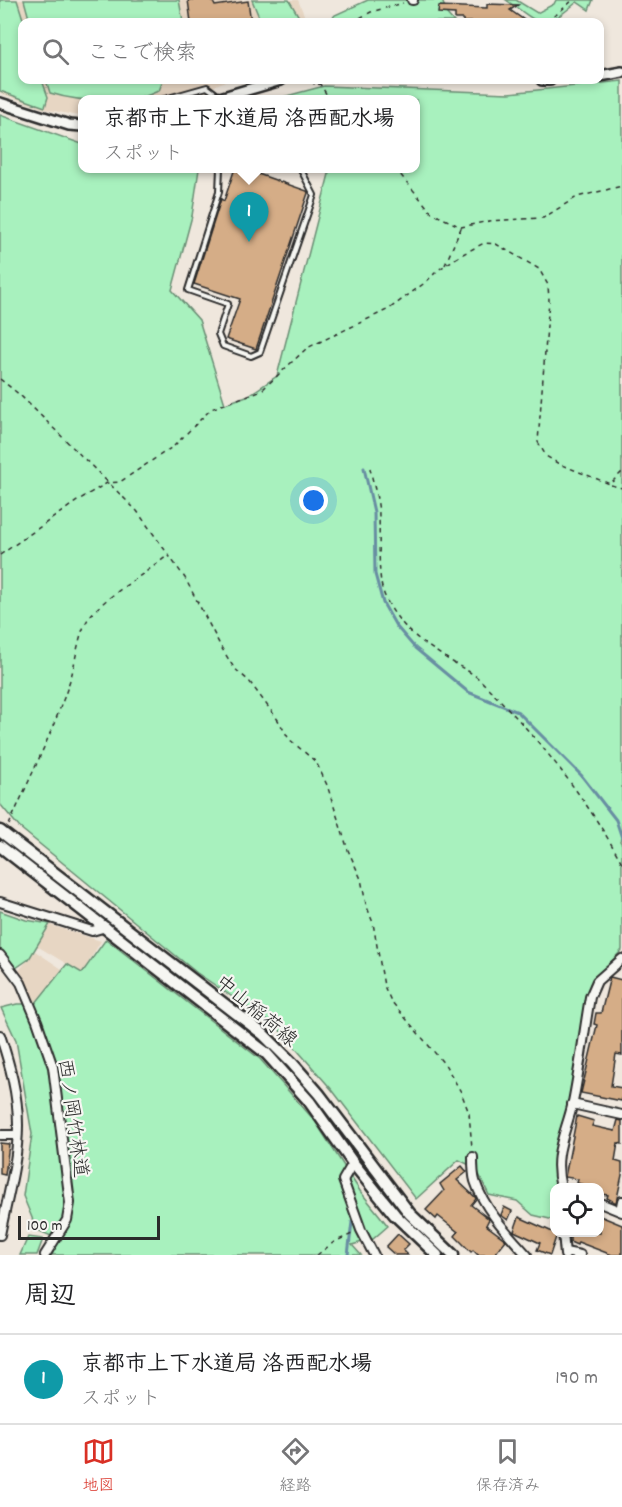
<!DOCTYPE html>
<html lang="ja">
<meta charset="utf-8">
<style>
body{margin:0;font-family:Dekko,"Klee One",sans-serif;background:#f2f2f2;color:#202124}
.controls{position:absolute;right:18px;bottom:18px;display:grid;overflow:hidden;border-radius:12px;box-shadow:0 3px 9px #0003}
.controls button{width:54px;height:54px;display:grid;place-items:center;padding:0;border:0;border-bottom:2px solid #e0e0e0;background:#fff;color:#202124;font:30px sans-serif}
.scale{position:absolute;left:18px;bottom:15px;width:142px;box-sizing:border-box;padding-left:6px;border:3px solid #2b2b2b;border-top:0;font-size:16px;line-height:21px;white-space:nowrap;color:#2b2b2b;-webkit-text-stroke:4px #f6f6f2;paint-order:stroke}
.you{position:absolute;left:314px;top:501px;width:21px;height:21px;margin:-15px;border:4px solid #fff;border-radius:50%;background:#1a73e8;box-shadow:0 0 0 9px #1a73e833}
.badge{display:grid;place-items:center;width:39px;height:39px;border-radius:50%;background:#d93025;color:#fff;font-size:20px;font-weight:700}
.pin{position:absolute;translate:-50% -50px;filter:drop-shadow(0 2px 3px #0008)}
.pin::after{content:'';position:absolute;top:32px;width:21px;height:18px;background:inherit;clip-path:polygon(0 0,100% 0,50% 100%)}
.popup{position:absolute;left:78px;top:95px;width:342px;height:78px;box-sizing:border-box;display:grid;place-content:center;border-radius:12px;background:#fff;filter:drop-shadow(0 2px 4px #0005);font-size:20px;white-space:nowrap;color:#757577}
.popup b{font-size:22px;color:#202124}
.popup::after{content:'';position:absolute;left:50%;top:100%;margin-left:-12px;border:12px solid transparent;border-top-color:#fff}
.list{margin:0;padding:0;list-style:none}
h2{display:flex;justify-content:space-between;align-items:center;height:78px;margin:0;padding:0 24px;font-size:26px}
h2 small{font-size:20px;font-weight:400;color:#757577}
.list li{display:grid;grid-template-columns:39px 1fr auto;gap:18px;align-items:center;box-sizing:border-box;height:90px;padding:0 24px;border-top:2px solid #e0e0e0}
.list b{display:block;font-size:22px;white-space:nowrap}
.list p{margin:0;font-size:20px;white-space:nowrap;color:#757577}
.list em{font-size:20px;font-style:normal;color:#757577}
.icon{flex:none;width:33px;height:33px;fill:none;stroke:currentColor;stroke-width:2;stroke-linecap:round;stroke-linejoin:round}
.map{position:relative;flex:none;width:622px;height:1255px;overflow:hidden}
.search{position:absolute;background:#fff;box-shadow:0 3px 9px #0003;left:18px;right:18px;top:18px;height:66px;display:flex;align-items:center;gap:15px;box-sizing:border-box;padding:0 21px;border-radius:12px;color:#757577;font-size:22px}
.sheet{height:168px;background:#fff}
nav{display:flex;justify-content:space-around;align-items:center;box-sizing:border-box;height:84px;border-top:2px solid #e0e0e0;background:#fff;font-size:16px;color:#757577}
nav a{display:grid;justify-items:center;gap:3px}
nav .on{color:#d93025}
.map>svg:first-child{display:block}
.built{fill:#e7d6c3}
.green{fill:#a8f1be;stroke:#6a8e74;stroke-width:1.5}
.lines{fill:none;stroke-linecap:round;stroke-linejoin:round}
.stream{stroke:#688ea2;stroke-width:3}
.building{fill:#d5ad87;stroke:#2b2b2b;stroke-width:1.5}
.service-casing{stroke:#2b2b2b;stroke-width:8}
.minor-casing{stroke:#2b2b2b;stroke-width:12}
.tertiary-casing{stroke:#2b2b2b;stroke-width:14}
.secondary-casing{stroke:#2b2b2b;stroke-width:15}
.path{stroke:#2b2b2b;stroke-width:1.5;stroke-dasharray:4.5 4.5;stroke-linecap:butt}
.service{stroke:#f6f6f2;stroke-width:4}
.minor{stroke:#f6f6f2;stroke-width:8}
.tertiary{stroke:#f6f6f2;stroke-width:9}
.secondary{stroke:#f6f6f2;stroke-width:10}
.labels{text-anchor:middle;stroke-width:4.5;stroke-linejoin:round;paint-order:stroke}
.street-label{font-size:20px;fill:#2b2b2b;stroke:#f6f6f2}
</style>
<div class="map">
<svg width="622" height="1255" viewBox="0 0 622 1255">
<rect width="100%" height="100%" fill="#efe7dd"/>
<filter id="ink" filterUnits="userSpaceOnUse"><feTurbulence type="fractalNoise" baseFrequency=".0167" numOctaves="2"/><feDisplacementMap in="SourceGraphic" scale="12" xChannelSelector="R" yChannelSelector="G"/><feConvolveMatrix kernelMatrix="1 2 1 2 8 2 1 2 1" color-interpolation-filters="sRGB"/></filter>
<g filter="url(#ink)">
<g class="built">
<polygon points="0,0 298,0 307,22 22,22 22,80 230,80 218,84 205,93 185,99 82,100 82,116 73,115 45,109 0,93"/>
<polygon points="50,925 101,941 82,973 37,946"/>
<polygon points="35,951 62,969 34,1005 17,973"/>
</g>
<g class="green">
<polygon points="0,0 17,0 24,22 22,22 22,80 42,80 48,97 45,107 0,91"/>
<polygon points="24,0 179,0 183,22 30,22"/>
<polygon points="252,0 289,0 302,22 261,22"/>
<polygon points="368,0 442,0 447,14 454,22 329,22 335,15"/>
<path d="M506,0H516L537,13L554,4L556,0H593L589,10L577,2C540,33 542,25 506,0Z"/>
<path d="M46,80H163L159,91C150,94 141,99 132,100C105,102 75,101 50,93Z"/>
<polygon points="622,81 622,836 620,841 622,844 622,950 590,984 557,1187 554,1188 554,1220 533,1215 517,1201 489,1195 476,1168 459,1160 416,1199 333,1091 277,1027 197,973 19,827 0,804 0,115 82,144 82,168 199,169 192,216 172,290 199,320 225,404 249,395 277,376 329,174 323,169 416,168 416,100 279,99 279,98 324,86 509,93"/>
<polygon points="0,911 26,920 50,924 29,959 13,970 0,953"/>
<polygon points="106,939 260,1059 315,1121 360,1191 388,1226 373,1239 352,1245 361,1255 52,1255 57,1243 56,1238 37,1230 23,1196 32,1134 16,1040 1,1008 17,1004 35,1004 67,964 82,973"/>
<polygon points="28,1237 43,1239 37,1255 20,1255"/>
</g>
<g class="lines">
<g class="stream">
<polyline points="364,468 374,512 375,574 383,603 396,626 415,648 468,692 518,712 581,775 616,820 622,838"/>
<polyline points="348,1255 352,1222"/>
</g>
</g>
<g class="building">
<polygon points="188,0 212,0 215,6 248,1 251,22 191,22"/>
<polygon points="487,4 518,5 510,10 527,22 463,22 463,19 455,19 455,14 438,13 439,6 487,8"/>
<polygon points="235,168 241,168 307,191 308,193 256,349 226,339 240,299 194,284 221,199 224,201"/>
<polygon points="610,977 622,980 622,1055 616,1054 611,1086 622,1088 622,1101 581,1093 597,1025 594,1024 596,1013 601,1013"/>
<polygon points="577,1116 594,1121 592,1126 615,1131 618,1120 622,1121 622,1144 618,1143 615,1161 622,1163 622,1175 616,1203 607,1198 608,1195 600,1194 600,1188 590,1188 590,1186 577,1183 578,1179 565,1177"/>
<polygon points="0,1143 9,1144 5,1175 0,1174"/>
<polygon points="462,1166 467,1172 457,1180 475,1197 476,1199 471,1205 489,1219 486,1225 506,1240 494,1255 478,1255 473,1250 471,1252 455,1236 458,1232 438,1216 436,1219 426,1210 444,1191 440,1184"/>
<polygon points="504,1207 512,1211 508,1220 501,1215"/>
<polygon points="600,1216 622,1225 622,1255 612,1255 578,1242 577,1245 570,1242 570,1233 600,1233"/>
<polygon points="519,1217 557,1234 550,1255 537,1250 540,1243 514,1231"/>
<polygon points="398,1234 409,1244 403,1250 408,1255 395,1255 386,1247"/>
</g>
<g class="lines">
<defs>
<g id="service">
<polyline points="161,100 207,87 219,96"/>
<polyline points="220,168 219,192 188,290 228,304 218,334 223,346 251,356 260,352 314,195 300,168"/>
</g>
<g id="minor">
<polyline points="412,0 413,0"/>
<polyline points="0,902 92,931 106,927"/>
<polyline points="0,955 21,983 37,1021 53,1067 70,1203 67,1220 45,1255"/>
<path d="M0,1035C10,1065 18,1094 18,1125C18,1162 7,1199 0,1235"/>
<polyline points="572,1104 622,1115"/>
<polyline points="0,1135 17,1135"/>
<path d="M473,1157C473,1165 473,1174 475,1181C484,1209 508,1234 527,1255"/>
<polyline points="353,1163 343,1180 361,1230 374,1255"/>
<path d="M561,1188C552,1153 566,1134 573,1102C580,1067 584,1032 590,997L597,981L622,959"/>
<polyline points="600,1203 622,1212"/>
<polyline points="620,1211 622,1201"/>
<polyline points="563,1232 565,1255"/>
<polyline points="565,1252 580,1255"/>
</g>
<g id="tertiary">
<polyline points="600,76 622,72"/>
<polyline points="542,80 550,80"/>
<polyline points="213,100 281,80"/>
<polyline points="0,103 69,125 82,126"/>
</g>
<g id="secondary">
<polyline points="0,831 263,1034 292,1063 319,1094 410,1214 453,1255"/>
<polyline points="0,846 266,1053 309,1101 353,1163 395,1215 437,1255"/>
</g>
</defs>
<use href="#service" class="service-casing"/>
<use href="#minor" class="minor-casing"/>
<use href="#tertiary" class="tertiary-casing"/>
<use href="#secondary" class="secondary-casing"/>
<g class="path">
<polyline points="546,21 557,14 573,0"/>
<polyline points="352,22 371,12 403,3"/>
<polyline points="314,80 314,85 320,84 330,100"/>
<polyline points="395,168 432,213 461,227 489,221 543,218 577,197 622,186"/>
<polyline points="445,265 461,228"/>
<polyline points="0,379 20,395 137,511 185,578 221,647 234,668 249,681 278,720 289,739 316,762 327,785 348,850 361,879 366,904 373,923 384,986 391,1001 446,1066 461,1092 469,1113 472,1148"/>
<path d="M370,468C373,484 379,501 379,517C380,536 377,578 384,594C397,627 425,645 454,663C462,668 473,673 480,680C537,736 584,794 622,863"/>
<polyline points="611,485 622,488"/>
<polyline points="0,555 80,499 107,483 120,482 174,446 211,409 262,390 307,348 389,309 426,282 438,270 461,255 484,243 496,244 539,269 548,285 549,300 538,442 546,456 559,464 610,484 622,472"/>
<path d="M9,825C30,777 54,730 70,680C77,660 77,632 91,615C110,593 144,575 167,556"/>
<polyline points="317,1255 334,1242 352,1234"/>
</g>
<use href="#service" class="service"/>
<use href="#minor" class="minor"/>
<use href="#tertiary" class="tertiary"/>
<use href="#secondary" class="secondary"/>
</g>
</g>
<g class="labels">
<g class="street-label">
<text transform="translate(257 1010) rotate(40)" y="7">中山稲荷線</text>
<text transform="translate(74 1118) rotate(82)" y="7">西ノ岡竹林道</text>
</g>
</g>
</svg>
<div class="controls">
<button><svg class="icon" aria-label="locate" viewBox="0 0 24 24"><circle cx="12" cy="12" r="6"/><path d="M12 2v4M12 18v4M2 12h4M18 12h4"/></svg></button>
</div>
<div class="scale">100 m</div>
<div class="you"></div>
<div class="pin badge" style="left:249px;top:242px;background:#0f9aa8">1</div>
<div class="popup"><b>京都市上下水道局 洛西配水場</b>スポット</div>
<div class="search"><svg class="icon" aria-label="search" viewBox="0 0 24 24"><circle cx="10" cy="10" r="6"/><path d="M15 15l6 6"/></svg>ここで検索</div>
</div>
<section class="sheet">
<h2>周辺<small></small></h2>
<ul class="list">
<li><span class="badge" style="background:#0f9aa8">1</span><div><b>京都市上下水道局 洛西配水場</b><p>スポット</p></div><em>190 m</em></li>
</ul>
</section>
<nav>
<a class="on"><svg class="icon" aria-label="map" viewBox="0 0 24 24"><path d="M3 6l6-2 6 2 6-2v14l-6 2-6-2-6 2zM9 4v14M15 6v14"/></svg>地図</a>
<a><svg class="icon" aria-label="directions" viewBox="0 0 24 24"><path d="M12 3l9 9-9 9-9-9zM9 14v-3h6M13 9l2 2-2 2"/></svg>経路</a>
<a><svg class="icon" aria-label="saved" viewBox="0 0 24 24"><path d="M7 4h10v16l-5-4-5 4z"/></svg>保存済み</a>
</nav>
